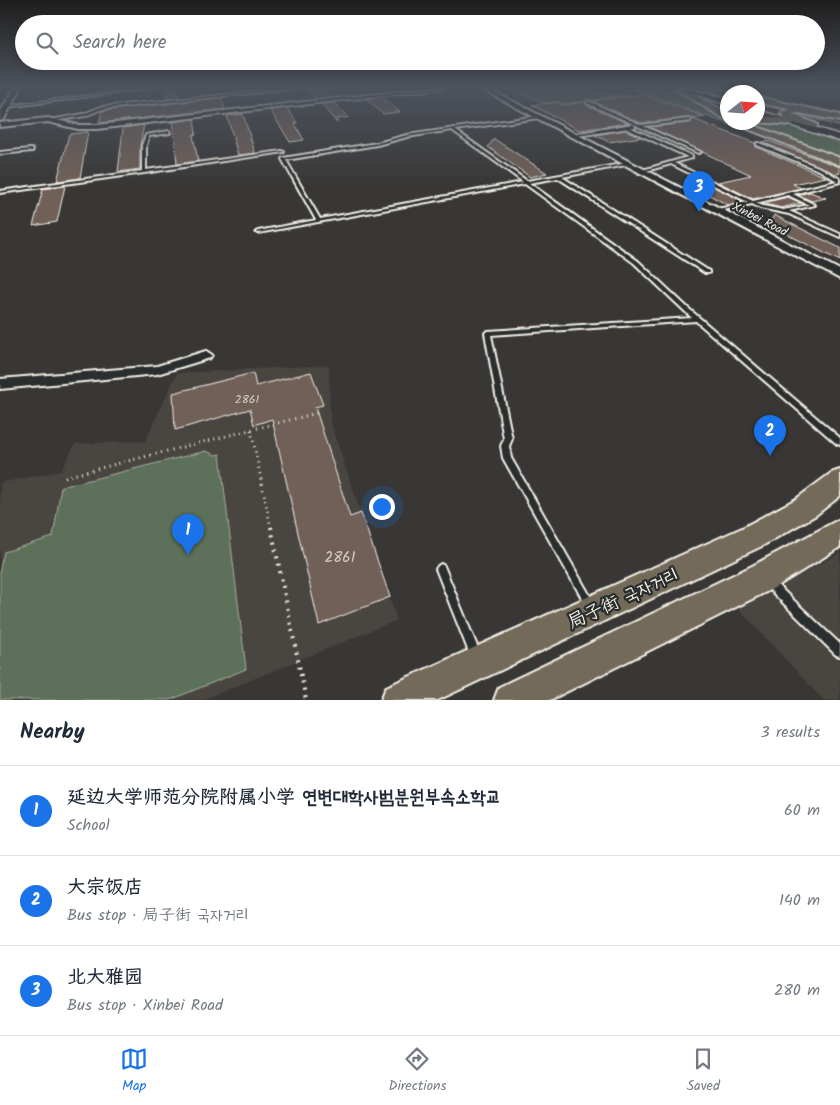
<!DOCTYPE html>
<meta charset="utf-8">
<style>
body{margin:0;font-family:Kalam,"LXGW WenKai TC","Poor Story",sans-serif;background:#f2f2f3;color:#1f2937}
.compass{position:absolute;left:720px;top:85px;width:45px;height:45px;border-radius:50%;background:#fff;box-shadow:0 2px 8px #0003;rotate:73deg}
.you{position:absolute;left:381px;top:506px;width:18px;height:18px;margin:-12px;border:4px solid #fff;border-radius:50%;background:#1a73e8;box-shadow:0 0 0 8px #1a73e833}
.badge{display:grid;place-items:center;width:32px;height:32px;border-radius:50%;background:#1a73e8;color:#fff;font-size:16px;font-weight:700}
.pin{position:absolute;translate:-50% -41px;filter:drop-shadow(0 1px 2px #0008)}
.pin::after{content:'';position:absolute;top:26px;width:18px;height:15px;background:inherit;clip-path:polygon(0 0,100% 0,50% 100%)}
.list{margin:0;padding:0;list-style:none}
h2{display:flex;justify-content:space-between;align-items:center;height:65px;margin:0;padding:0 20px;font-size:21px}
h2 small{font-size:16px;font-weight:400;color:#747a83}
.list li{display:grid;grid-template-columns:32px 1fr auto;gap:15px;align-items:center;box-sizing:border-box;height:90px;padding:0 20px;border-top:1px solid #e0e1e3}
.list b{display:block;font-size:19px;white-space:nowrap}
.list p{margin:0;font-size:16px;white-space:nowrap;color:#747a83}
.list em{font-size:16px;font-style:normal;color:#747a83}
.icon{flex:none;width:28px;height:28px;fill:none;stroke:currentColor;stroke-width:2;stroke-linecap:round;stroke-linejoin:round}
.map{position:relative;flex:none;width:840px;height:700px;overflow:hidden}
.search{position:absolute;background:#fff;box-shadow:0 2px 8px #0003;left:15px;right:15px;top:15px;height:55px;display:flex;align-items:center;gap:12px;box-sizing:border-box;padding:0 18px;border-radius:28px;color:#747a83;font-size:19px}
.sheet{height:335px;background:#fff}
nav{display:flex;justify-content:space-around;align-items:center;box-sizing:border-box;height:70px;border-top:1px solid #e0e1e3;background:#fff;font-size:14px;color:#747a83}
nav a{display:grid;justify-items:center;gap:2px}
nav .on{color:#1a73e8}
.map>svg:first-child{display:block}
.built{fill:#494440}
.green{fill:#5c705a;stroke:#a8b0a1}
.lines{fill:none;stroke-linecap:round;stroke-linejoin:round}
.stream{stroke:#969fa3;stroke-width:2}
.building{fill:#716158;stroke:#f4f1e8}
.service-casing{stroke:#f4f1e8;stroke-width:4}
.minor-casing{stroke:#f4f1e8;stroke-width:4}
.tertiary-casing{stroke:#f4f1e8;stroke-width:4}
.secondary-casing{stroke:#f4f1e8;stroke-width:3}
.primary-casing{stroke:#f4f1e8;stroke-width:4}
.path-far2{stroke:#f4f1e8;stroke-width:1;stroke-dasharray:0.5 2;stroke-linecap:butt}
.path-far1{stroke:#f4f1e8;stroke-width:3;stroke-dasharray:1 4.5;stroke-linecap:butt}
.path{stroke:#f4f1e8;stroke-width:4;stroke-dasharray:2 5.5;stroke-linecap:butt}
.service{fill:#2a2d2e;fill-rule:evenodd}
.minor{fill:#2a2d2e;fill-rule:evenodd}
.tertiary{fill:#2a2d2e;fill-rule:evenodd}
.secondary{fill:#2a2d2e;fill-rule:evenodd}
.primary{fill:#736b5a;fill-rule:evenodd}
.labels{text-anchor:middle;stroke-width:4.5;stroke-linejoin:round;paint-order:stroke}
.far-street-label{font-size:12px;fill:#f4f1e8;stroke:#2a2d2e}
.number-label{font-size:12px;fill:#d3cdc4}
.near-number-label{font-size:15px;fill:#d3cdc4}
.near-street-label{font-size:18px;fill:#f4f1e8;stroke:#2a2d2e}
</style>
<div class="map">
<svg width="840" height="700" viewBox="0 0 840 700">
<rect width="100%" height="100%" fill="#383736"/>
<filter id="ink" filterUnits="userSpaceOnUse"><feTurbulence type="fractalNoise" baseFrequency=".02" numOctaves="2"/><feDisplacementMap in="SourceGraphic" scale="10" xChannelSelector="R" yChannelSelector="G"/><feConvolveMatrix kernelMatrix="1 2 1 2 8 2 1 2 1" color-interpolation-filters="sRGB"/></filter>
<g filter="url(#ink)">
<g class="built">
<polygon points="495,88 653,88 660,90 564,104 559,102 541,104 536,101 526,103 507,91"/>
<polygon points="329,365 330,421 397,620 202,700 0,700 0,483 61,471 75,444 145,441 177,373"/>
<polygon points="840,553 840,700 823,700 737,607"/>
</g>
<g class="green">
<polygon points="510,88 583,88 604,95 626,95 564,104 559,102 545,103"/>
<polygon points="634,88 666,88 681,93 737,128"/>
<polygon points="763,121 781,123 840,142 840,158 763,131 752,124"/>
<polygon points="206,451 215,455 220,454 246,669 170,700 0,700 0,568 4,552 53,537 61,487"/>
</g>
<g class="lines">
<g class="stream">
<polyline points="724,88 741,92"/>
<polyline points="758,99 783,110 840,126"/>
</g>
</g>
<g class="building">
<polygon points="166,88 177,88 179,98 167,99"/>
<polygon points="306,88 321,88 330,97 316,99"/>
<polygon points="643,94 705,117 693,119 755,143 756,147 826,177 793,184 801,188 753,199 718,182 751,175 650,127 690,123 692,117 641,123 592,101"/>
<polygon points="381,97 400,112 383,114 366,99"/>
<polygon points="221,98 225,109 99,123 102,111"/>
<polygon points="557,102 563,105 586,102 586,105 627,123 579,130 532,105"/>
<polygon points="335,103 349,117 337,119 337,123 321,104"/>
<polygon points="287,108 297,123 295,124 304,140 290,142 270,110"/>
<polygon points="243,114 255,153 238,155 227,116"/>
<polygon points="194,119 196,134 193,135 198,161 177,164 173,122"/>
<polygon points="144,125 140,145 140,169 118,172 123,128"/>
<polygon points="626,130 641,137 609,142 595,135"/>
<polygon points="88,132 80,178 57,181 69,134"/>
<polygon points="494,139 547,173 530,177 488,147"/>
<polygon points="769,141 840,167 840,173 836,174 762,142"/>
<polygon points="708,184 742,201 728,205 694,187"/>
<polygon points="65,186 57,222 33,226 43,189"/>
<polygon points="810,192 826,198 812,201 798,195"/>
<polygon points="788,197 801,203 781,208 762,203"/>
<polygon points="774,215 840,248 840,261 769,225"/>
<polygon points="311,372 323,405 315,407 350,517 361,513 390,597 319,625 272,419 254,425 250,409 175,430 173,393 253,373 256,386"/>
</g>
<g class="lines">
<defs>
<g id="service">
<polygon points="150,88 153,88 7,107 6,106"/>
<polygon points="295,88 299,88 102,109 85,116 53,121 51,120 83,114 101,107"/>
<polygon points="588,101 641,125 691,119 690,121 643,126 701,152 698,153 587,103"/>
<path d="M538,116L539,118L455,130L527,181L627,163V165H626L562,177L709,271V273H705L558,178L529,183L638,261L688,308L840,438V445L837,444L696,321L491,335L512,439L509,446L511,458L593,601L595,604L593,607L590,609L587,607L503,458L501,446L504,439L485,333L488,331L692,318L634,263L525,184L258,233L256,232L258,231L316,220L282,159L283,158L377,143L407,135ZM452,130L523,182L320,219L286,160L377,145L407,137Z"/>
<path d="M625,126H627L692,156V158L674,163L753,201L837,181L821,171L757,145V143H759L823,169L840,179V182L793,194L815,205L789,211L840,234V237L789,214L760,208L752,204L714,212V210L748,202L671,164L639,173V171L688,157L625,128ZM788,195L809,205L783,210L763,206L756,203Z"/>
<polygon points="169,131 170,133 149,136 146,145 146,170 282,151 284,152 144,173 0,193 0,191 142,171 142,145 146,135"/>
<polygon points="31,149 33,150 32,151 0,154 0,152"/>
<polygon points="441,564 444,566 481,656 480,660 476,661 472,660 436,569 438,566"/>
<polygon points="769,578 772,580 840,644 840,656 836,655 766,586 764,583 766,580"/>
</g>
<g id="minor">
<polygon points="432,88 444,88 97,129 78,129 48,122 0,127 0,123 48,118 78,125 97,125"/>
<polygon points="633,124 635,127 571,137 568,135"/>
<polygon points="206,351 212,355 210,358 157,374 0,389 0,379 157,366"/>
</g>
<g id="tertiary">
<polygon points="15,88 21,88 4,119 0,121 0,112"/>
<polygon points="480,88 487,88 840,270 840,279"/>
</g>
<g id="secondary">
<polygon points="676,88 686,88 728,100 728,105"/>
<polygon points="758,110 840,135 840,141 758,115"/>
</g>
<g id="primary">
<polygon points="674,88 683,88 728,114 728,121"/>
<polygon points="691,88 706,88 731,92 728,92 728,96"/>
<polygon points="758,97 840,115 840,121 799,113 792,114 817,124 817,128 794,123 790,125 758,122 758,116 786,119 781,113 790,109 758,103"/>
<polygon points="730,122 745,122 840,158 840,165"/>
<polygon points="840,470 840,496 816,515 762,546 438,700 381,700 386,687 742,528 796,499 831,473"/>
<polygon points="840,519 840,547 774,588 550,700 494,700 499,687 752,566"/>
</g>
</defs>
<use href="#service" class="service-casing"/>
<use href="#minor" class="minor-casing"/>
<use href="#tertiary" class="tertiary-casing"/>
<use href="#secondary" class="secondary-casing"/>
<use href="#primary" class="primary-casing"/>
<g class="path-far2">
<polyline points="508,88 535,100"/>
<polyline points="593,88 611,94 629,91 618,88"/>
</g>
<g class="path-far1">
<polyline points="251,430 271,528"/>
<polyline points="65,477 321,412"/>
</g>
<polyline class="path" points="271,527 306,700"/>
<use href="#service" class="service"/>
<use href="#minor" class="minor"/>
<use href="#tertiary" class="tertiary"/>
<use href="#secondary" class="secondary"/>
<use href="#primary" class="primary"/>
</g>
</g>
<linearGradient id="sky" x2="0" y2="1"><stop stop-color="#1f1e1e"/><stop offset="0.47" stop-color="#4d535d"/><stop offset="1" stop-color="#4d535d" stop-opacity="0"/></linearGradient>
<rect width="840" height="186" fill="url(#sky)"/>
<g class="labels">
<g class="far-street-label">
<text transform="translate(760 219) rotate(27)" y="4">Xinbei Road</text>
</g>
<g class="number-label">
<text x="247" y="403">2861</text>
</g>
<g class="near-number-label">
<text x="340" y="562">2861</text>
</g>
<g class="near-street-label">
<text transform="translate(623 598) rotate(-25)" y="6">局子街 국자거리</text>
</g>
</g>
</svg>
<svg class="compass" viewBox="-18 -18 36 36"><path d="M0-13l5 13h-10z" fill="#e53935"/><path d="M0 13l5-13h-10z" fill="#747a83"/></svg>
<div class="you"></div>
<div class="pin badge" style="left:188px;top:555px">1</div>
<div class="pin badge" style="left:770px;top:456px">2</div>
<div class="pin badge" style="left:699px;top:212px">3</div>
<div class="search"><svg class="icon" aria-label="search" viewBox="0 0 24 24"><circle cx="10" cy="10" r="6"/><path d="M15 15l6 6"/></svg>Search here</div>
</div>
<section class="sheet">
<h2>Nearby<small>3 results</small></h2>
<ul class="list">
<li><span class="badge">1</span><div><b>延边大学师范分院附属小学 연변대학사범분원부속소학교</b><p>School</p></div><em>60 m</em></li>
<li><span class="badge">2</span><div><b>大宗饭店</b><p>Bus stop · 局子街 국자거리</p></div><em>140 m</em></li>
<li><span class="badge">3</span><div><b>北大雅园</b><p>Bus stop · Xinbei Road</p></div><em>280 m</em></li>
</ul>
</section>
<nav>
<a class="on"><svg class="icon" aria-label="map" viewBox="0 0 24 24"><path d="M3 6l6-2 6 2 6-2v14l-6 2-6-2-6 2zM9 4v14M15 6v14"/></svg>Map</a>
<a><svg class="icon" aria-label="directions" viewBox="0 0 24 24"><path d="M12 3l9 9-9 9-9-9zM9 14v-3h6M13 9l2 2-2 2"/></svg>Directions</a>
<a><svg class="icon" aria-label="saved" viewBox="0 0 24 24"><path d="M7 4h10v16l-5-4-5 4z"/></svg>Saved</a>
</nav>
